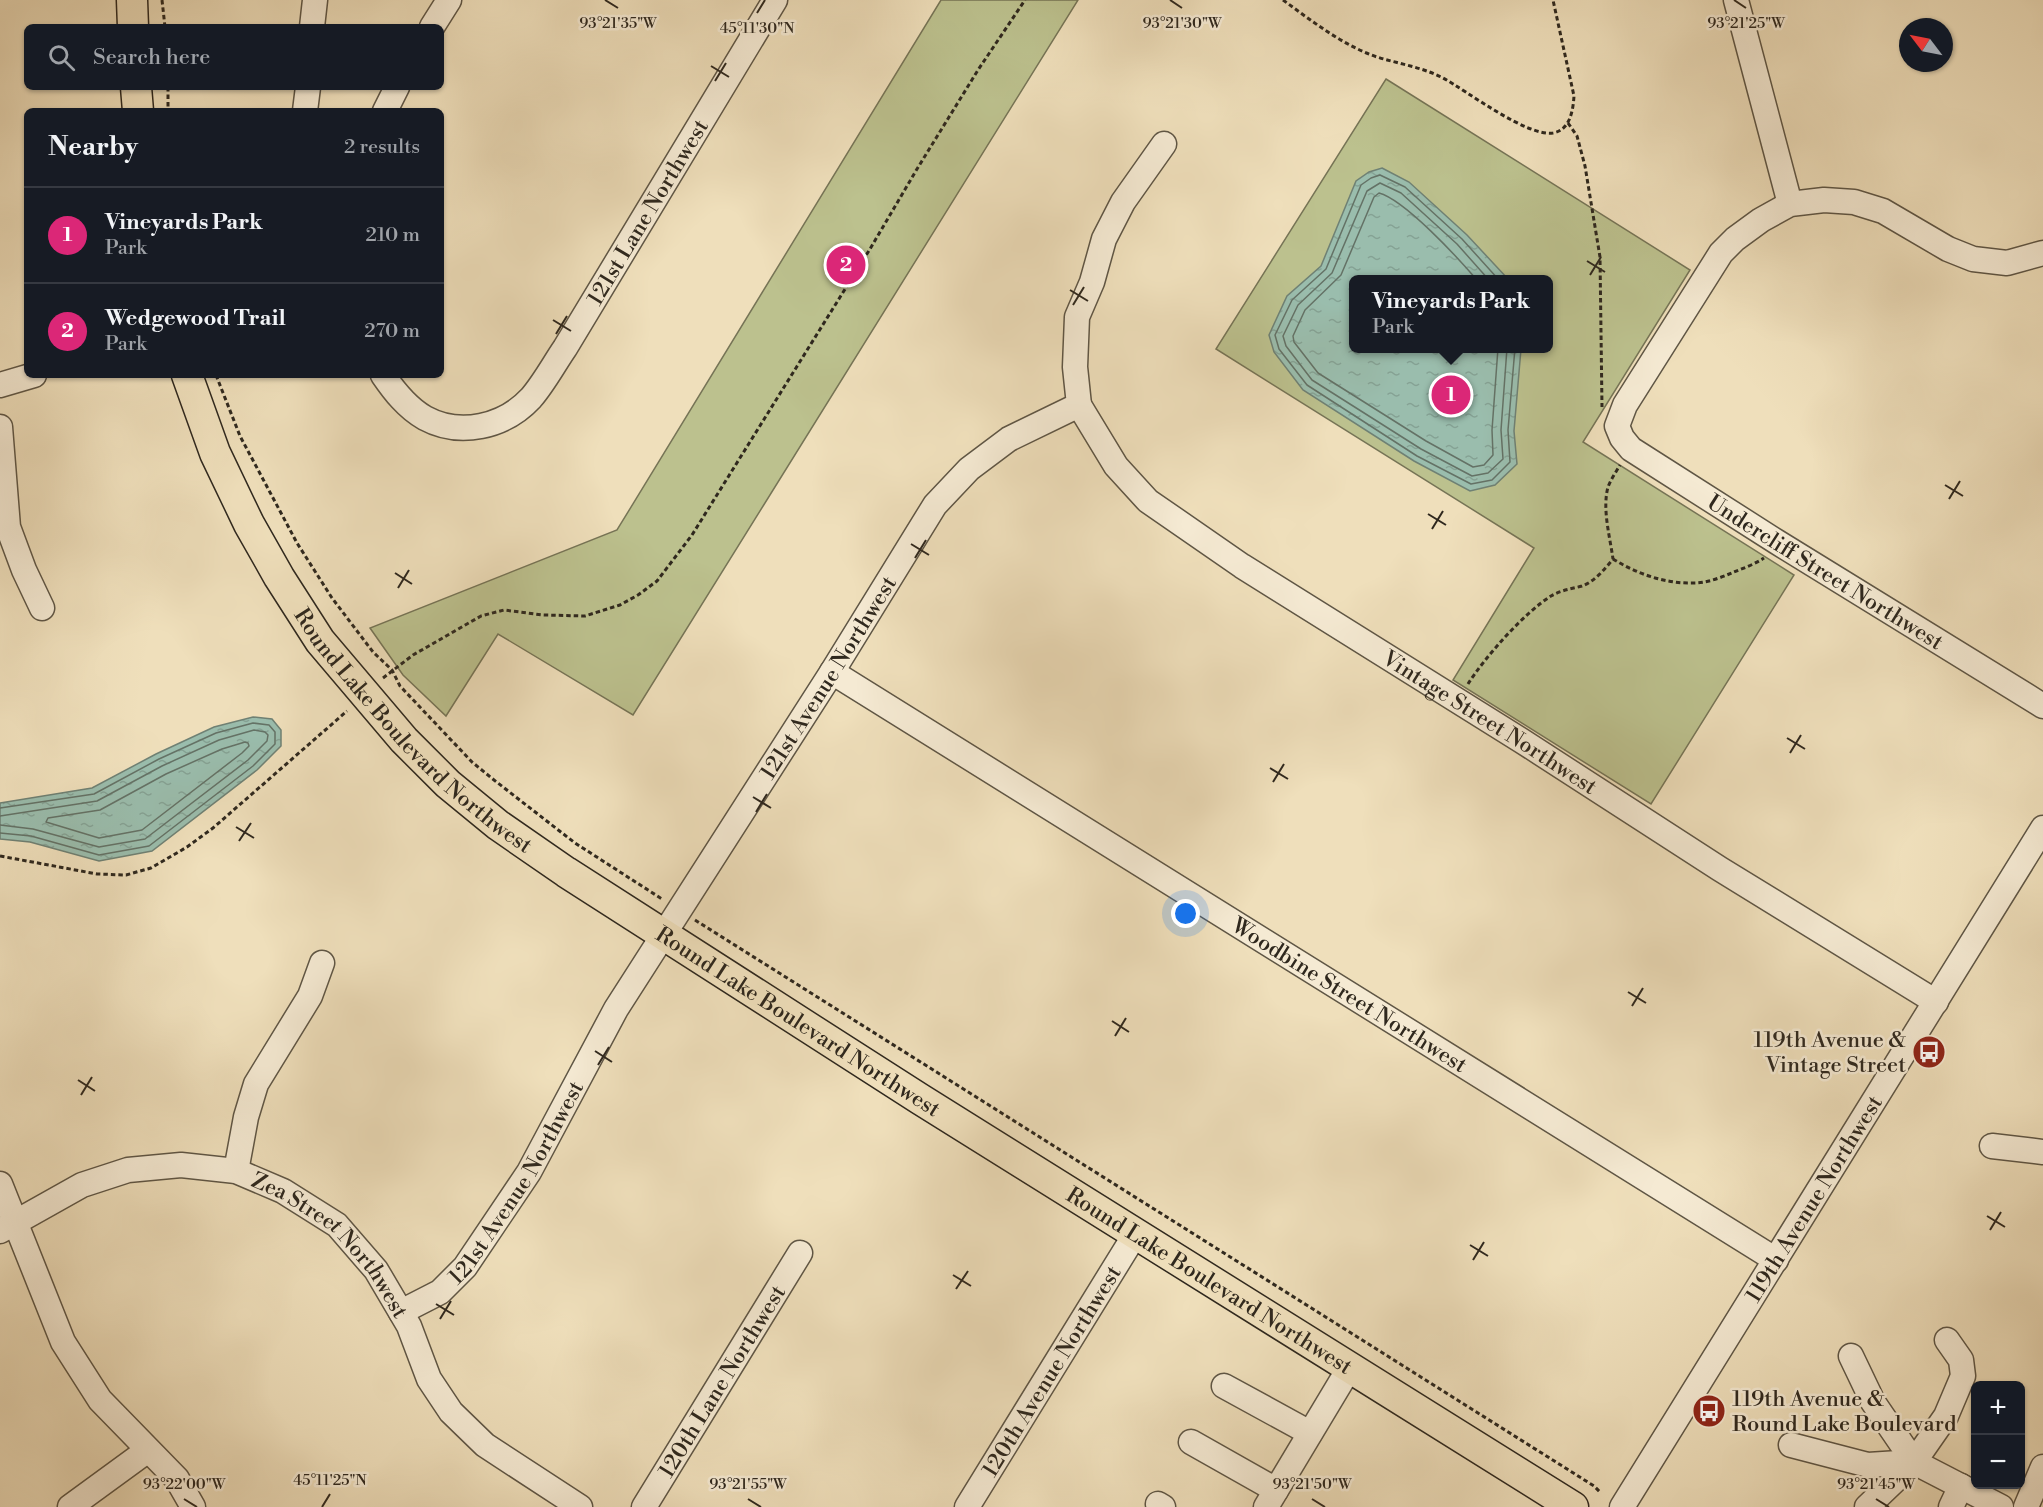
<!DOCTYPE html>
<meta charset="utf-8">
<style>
body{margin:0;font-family:"Libre Bodoni",serif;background:#20242c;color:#f1f3f6}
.controls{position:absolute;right:18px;bottom:18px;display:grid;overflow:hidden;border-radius:9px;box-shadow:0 2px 4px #0004}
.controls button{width:54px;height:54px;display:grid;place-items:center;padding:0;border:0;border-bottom:2px solid #363941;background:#171b24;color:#f1f3f6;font:30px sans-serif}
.compass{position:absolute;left:1899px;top:18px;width:54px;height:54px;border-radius:50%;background:#171b24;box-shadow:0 2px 4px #0004;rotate:302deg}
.you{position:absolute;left:1186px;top:914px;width:21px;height:21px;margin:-15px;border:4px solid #fff;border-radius:50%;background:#1a73e8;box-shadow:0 0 0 9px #1a73e833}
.badge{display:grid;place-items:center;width:39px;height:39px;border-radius:50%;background:#db2777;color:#fff;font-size:20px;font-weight:700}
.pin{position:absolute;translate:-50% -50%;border:3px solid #fff;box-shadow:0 2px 6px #0006}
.popup{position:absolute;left:1349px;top:275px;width:204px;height:78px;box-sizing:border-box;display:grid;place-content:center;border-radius:9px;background:#171b24;filter:drop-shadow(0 2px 4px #0005);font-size:20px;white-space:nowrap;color:#9ea1a6}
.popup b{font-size:22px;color:#f1f3f6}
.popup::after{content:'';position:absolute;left:50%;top:100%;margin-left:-12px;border:12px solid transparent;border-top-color:#171b24}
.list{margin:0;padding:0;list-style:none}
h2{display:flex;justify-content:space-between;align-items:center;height:78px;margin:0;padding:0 24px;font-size:26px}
h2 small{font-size:20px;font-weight:400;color:#9ea1a6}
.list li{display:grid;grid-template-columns:39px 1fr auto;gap:18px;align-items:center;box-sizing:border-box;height:96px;padding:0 24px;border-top:2px solid #363941}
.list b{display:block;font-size:22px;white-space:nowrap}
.list p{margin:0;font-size:20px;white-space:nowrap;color:#9ea1a6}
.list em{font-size:20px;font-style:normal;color:#9ea1a6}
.icon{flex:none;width:33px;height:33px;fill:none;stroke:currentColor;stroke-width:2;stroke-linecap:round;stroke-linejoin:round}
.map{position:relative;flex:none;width:2043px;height:1507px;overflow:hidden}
.search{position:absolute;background:#171b24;box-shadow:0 2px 4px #0004;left:24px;top:24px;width:420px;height:66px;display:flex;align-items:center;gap:15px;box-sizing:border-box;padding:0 21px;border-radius:9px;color:#9ea1a6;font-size:22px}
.panel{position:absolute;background:#171b24;box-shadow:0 2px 4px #0004;left:24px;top:108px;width:420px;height:270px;border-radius:9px}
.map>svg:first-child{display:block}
.green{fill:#bcc18e;stroke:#767456;stroke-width:1.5;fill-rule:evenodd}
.water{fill:url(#water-ripples);stroke:#6f8174;stroke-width:1.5}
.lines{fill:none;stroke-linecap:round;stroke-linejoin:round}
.shore{stroke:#647266;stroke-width:1.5}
.minor-casing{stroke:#5f5645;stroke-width:27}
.major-casing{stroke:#2f281e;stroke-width:33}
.path{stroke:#2f281e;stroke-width:3;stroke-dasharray:4.5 3;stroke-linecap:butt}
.minor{stroke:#f5ead3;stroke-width:24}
.major{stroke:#efdfbb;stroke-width:30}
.ticks{fill:none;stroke:#2f281e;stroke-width:2}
.labels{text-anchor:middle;stroke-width:5;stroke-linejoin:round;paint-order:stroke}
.street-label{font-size:22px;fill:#2f281e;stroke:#f5ead3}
.poi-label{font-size:22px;fill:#2f281e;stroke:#f5ead3;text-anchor:end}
.ticks-label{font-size:15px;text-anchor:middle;fill:#2f281e;stroke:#f5ead3;stroke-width:5;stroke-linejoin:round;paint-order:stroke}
</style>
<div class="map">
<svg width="2043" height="1507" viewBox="0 0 2043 1507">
<defs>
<pattern id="water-ripples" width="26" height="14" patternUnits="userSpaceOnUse" patternTransform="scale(1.5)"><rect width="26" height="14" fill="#9abdad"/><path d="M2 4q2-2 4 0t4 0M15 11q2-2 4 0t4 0" fill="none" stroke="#85a294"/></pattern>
</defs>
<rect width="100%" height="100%" fill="#efdfbb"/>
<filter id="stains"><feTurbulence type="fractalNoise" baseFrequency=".00333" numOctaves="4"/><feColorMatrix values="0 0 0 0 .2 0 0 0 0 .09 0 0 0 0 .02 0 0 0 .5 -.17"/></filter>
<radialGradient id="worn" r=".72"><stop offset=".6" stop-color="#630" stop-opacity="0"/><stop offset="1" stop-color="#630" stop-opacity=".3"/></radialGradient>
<g class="green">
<polygon points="941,0 1078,0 633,715 498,634 446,716 403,675 370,628 617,530"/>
<path d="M1386,79L1690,270L1583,442L1794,575L1651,804L1453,680L1534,548L1216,349ZM1354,280H1549V348H1354Z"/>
</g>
<g class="water">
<polygon points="1382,168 1409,182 1467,235 1508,279 1354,280 1354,348 1521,349 1514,431 1517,464 1495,485 1470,491 1414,461 1303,390 1274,352 1269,335 1287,296 1321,266 1356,181 1369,172"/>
<polygon points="253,717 272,719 281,730 281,746 257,770 152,851 99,861 30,842 0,839 0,803 92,788 156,754 214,727"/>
</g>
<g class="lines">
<g class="shore">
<path d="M1477,280C1458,258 1405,200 1379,193L1374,197L1341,275L1305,310L1293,336L1294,342L1318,373L1426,441L1473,467L1484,465L1493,455L1492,430L1498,348"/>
<polyline points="1489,280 1457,244 1401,193 1380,183 1367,191 1332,273 1298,305 1283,336 1286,346 1312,380 1421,449 1472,476 1488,473 1503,459 1501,430 1507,348"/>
<polyline points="1499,280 1462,239 1405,187 1380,175 1371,178 1361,185 1326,269 1292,300 1275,335 1279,349 1307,385 1417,456 1471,484 1492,480 1510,462 1508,430 1515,348"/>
<polygon points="245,742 248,743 249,746 242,753 142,830 99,838 46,822 48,818 100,810 166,774 222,749"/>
<polyline points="0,808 94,794 159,759 216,733 253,723 269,725 275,732 275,744 253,766 149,846 99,855 31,836 0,833"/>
<polyline points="0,816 97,801 162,766 219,740 254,730 265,732 268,735 267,741 248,760 145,839 99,847 33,829 0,825"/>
</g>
<defs>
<g id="minor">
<polyline points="1736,0 1790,204"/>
<polyline points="312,27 315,0"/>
<polyline points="432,27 449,0"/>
<polyline points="305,111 308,87"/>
<polyline points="385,111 397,87"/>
<path id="s1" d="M2043,253L2007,263L1973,259L1948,249L1883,211L1854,202L1824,200L1790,204L1761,220L1735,239L1721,253L1625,405L1617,426L1622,438L1631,449L1777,542L2043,706"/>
<path id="s2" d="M383,375C394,391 407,408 425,418C460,437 504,427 531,398C544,383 554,364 565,348L775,0"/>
<polyline points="0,385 34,375"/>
<path id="s3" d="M1079,405L1116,466L1148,501L1242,566L1522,741L1720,869L1936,1002"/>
<polyline points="0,427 8,527 24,570 42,608"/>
<path id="s4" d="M832,672L1776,1260"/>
<polyline points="1992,1146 2043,1152"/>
<polyline points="236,1171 246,1117 256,1084 310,996 322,963"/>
<polyline points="0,1184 63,1342 100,1400 177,1479 193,1507"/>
<path id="s5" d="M0,1231L82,1185L128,1170L181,1165L236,1171L283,1191L337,1225L376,1270L409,1326L429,1379L451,1412L485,1445L580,1507"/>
<path id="s6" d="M401,1312L440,1292L465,1267L529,1172L616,1009L832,672L935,505L969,469L1009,439L1079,405L1075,367L1077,317L1092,282L1104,239L1123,202L1164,144"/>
<polyline points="1851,1356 1873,1402 1914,1462 2001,1507"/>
<polyline points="1224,1386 1310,1433"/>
<polyline points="1191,1442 1276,1490"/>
<polyline points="1791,1445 1868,1465 1914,1462"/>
<polyline points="1158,1504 1163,1507"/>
<polyline points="70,1507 148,1450"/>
<path id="s7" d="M644,1507L800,1253"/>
<path id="s8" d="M967,1507L1136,1233"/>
<polyline points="1266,1507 1350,1367"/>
<path id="s9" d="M1622,1507L2043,828"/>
<polyline points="1867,1507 1914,1462 1946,1416 1963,1376 1961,1360 1947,1340"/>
<polyline points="1951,1507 1961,1486"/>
<polyline points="2026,1507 2043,1467"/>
</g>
<g id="major">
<polyline points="132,0 133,27"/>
<polyline points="136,87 138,111"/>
<path id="s10" d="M187,375L215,453L249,524L279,577L320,641L404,740L448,784L498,825L566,872L920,1099L1573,1507"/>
</g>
</defs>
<use href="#minor" class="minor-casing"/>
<use href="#major" class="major-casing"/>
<g class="path">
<polyline points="162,0 165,27"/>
<path d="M1283,0C1312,21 1342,45 1377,57C1399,64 1422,67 1443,78C1467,91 1527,137 1553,133C1570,130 1573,111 1574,96L1553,0"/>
<polyline points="168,87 168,111"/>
<polyline points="1568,123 1577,136 1585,166 1600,257 1602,407"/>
<polyline points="216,375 240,436 297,543 332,598 373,652 392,670 400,686 472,762 494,780 575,843 662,899"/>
<path d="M1613,559C1637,574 1666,584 1694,583C1708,583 1722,577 1734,572C1744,568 1755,564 1764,558"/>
<polyline points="383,678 413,655 481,616 504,610 543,615 585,616 620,605 638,595 657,581 692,535 870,249 917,169 978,70 1025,0"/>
<path d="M1468,684C1485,657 1524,613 1551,596C1561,590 1571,589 1582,586C1594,582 1605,569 1613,559C1610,537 1602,509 1608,487C1611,479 1616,472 1620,465"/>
<polyline points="0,856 97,874 126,875 151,868 187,847 213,828 347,711"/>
<polyline points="695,920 1594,1486 1600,1492"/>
</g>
<use href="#minor" class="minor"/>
<use href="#major" class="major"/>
</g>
<path class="ticks" d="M605,0L618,8M1170,0L1182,8M1734,0L1746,8M757,13L765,0M711,66L729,77M715,81L726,63M1587,261L1605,272M1590,275L1601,257M1070,290L1088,301M1073,305L1084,287M553,320L571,331M556,334L567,316M1945,485L1963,496M1949,499L1960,481M1428,514L1446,525M1432,529L1443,511M911,544L929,555M915,558L926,540M395,573L412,584M398,588L409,570M1787,738L1805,749M1790,753L1801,735M1270,768L1288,779M1273,782L1284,764M753,797L771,808M756,812L767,794M236,827L254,838M239,841L251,823M1628,992L1646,1003M1632,1006L1643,988M1112,1021L1129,1032M1115,1036L1126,1018M595,1051L612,1062M598,1065L609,1047M78,1080L95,1091M81,1095L92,1077M1987,1216L2005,1227M1990,1230L2001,1212M1470,1245L1488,1256M1473,1260L1484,1242M953,1275L971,1286M956,1289L968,1271M436,1304L454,1315M440,1319L451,1301M184,1499L197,1507M748,1499L761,1507M1312,1499L1325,1507M1876,1499L1889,1507M322,1507L330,1494"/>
<defs>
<symbol id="bus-disc" viewBox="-11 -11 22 22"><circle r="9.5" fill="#8f2418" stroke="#f5ead3"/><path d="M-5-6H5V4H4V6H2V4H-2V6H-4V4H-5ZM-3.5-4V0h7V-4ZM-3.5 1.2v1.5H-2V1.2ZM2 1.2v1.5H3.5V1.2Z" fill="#fff"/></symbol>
</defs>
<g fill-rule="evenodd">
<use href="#bus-disc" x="1910" y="1033" width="38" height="38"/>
<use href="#bus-disc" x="1690" y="1392" width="38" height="38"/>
</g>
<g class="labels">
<g class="street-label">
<text dy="8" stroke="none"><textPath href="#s2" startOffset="396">121st Lane Northwest</textPath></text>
<text dy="8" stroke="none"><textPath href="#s1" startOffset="813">Undercliff Street Northwest</textPath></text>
<text dy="8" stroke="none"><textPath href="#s6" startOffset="772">121st Avenue Northwest</textPath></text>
<text dy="8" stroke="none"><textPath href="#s3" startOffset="526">Vintage Street Northwest</textPath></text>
<text dy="8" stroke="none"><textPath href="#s10" startOffset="428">Round Lake Boulevard Northwest</textPath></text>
<text dy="8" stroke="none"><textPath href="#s4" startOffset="610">Woodbine Street Northwest</textPath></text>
<text dy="8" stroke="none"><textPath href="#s10" startOffset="914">Round Lake Boulevard Northwest</textPath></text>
<text dy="8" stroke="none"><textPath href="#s6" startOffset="178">121st Avenue Northwest</textPath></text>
<text dy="8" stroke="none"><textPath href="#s9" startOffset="363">119th Avenue Northwest</textPath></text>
<text dy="8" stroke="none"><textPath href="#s5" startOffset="374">Zea Street Northwest</textPath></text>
<text dy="8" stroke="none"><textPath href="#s10" startOffset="1400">Round Lake Boulevard Northwest</textPath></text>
<text dy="8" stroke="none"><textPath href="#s8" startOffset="160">120th Avenue Northwest</textPath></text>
<text dy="8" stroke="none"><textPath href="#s7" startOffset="148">120th Lane Northwest</textPath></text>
</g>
<g class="poi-label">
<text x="1906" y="1047">119th Avenue &amp;<tspan x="1906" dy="25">Vintage Street</tspan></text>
<text x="1732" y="1406" text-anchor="start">119th Avenue &amp;<tspan x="1732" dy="25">Round Lake Boulevard</tspan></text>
</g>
</g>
<g class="ticks-label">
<text x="618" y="28">93°21'35"W</text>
<text x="1182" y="28">93°21'30"W</text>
<text x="1746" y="28">93°21'25"W</text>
<text x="757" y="33">45°11'30"N</text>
<text x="330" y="1485">45°11'25"N</text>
<text x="184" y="1489">93°22'00"W</text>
<text x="748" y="1489">93°21'55"W</text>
<text x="1312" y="1489">93°21'50"W</text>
<text x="1876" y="1489">93°21'45"W</text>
</g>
<rect width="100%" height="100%" filter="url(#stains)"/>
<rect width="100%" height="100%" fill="url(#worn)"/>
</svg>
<div class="controls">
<button>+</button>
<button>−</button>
</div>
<svg class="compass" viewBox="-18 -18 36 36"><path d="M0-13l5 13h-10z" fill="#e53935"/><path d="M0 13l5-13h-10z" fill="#9ea1a6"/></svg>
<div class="you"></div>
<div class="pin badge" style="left:1451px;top:395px">1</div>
<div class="popup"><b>Vineyards Park</b>Park</div>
<div class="pin badge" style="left:846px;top:265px">2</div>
<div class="search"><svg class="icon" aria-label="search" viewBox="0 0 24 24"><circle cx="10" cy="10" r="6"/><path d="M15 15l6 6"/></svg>Search here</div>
<section class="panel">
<h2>Nearby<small>2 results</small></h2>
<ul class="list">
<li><span class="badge">1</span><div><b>Vineyards Park</b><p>Park</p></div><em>210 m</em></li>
<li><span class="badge">2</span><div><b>Wedgewood Trail</b><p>Park</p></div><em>270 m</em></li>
</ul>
</section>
</div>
